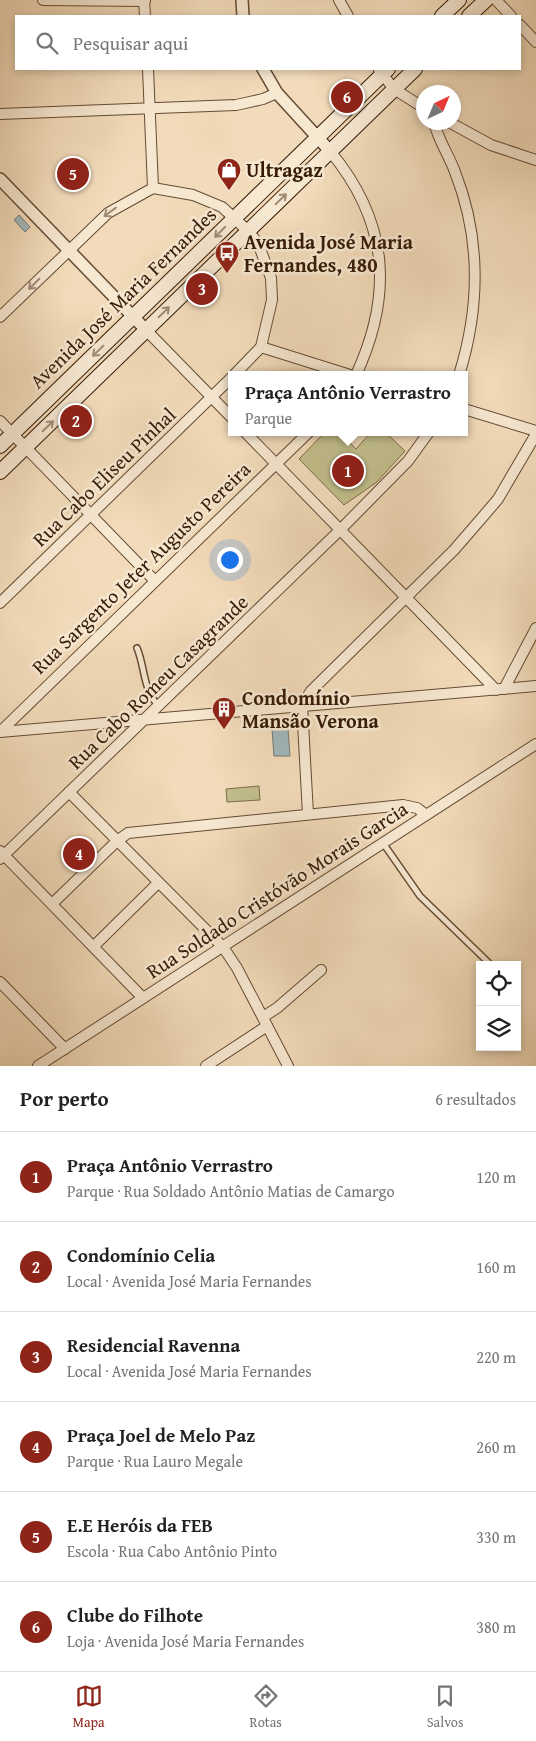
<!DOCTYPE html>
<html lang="pt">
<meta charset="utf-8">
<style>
body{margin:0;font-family:"Gentium Book Plus",serif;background:#f6f6f6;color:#222}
.controls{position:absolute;right:15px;bottom:15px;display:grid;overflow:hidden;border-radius:0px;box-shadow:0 2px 8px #0003}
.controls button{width:45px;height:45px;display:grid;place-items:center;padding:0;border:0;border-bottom:1px solid #e0e0e0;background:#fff;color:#222;font:25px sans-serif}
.compass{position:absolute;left:416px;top:85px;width:45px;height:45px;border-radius:50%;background:#fff;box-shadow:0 2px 8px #0003;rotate:44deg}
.you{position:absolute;left:229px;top:559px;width:18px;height:18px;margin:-12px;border:4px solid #fff;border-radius:50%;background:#1a73e8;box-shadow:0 0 0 8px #1a73e833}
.badge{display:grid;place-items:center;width:32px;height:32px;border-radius:50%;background:#8f2418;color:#fff;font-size:16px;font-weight:700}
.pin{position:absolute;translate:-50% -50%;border:2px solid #fff;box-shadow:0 1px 5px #0006}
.popup{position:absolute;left:228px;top:371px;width:240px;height:65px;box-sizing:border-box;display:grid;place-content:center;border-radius:0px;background:#fff;filter:drop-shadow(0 1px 4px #0005);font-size:16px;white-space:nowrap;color:#767676}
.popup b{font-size:19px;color:#222}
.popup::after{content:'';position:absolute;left:50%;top:100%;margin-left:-10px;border:10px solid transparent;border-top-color:#fff}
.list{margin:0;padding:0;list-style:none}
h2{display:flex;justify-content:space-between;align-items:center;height:65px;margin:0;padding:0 20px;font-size:21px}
h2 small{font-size:16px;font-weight:400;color:#767676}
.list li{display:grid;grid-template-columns:32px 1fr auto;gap:15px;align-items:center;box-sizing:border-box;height:90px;padding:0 20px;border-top:1px solid #e0e0e0}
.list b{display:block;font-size:19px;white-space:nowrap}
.list p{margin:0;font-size:16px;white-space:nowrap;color:#767676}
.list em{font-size:16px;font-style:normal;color:#767676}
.icon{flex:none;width:28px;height:28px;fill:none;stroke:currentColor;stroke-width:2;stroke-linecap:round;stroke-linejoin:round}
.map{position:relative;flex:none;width:536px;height:1066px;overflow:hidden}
.search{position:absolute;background:#fff;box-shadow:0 2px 8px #0003;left:15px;right:15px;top:15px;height:55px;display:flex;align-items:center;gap:12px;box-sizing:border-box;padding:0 18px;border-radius:0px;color:#767676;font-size:19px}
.sheet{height:605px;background:#fff}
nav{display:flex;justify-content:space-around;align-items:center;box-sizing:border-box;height:70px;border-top:1px solid #e0e0e0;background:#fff;font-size:14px;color:#767676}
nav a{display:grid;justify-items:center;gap:2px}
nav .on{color:#8f2418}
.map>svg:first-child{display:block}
.green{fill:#c1be8b;stroke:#7c6c48}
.water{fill:#a1b8bb;stroke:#767973}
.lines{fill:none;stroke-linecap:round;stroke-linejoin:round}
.service-casing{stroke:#654b33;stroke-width:8}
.minor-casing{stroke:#654b33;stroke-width:12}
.tertiary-casing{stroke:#654b33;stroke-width:14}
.secondary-casing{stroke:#361b06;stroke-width:16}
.service{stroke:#f7e8d2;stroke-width:5}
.minor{stroke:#f7e8d2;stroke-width:10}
.tertiary{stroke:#f7e8d2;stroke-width:11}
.secondary{stroke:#f7e8d2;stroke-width:14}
.oneway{stroke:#a08c76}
.labels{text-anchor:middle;stroke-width:5;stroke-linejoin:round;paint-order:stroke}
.poi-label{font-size:20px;font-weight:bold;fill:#361b06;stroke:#f7e8d2;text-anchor:start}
.street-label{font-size:20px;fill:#361b06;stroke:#f7e8d2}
</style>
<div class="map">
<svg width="536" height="1066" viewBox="0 0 536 1066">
<rect width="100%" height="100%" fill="#f2dbba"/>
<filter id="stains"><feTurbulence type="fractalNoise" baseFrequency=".004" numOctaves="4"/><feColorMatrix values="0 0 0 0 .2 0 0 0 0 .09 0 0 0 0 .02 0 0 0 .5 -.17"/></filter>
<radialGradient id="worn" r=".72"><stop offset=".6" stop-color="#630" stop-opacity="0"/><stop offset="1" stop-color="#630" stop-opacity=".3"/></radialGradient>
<g class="green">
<polygon points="325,432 339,432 356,449 371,432 385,432 405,451 377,482 344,505 299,459"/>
<polygon points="259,786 260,800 227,802 226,789"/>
<polygon points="74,841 92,859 84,867 66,848"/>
</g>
<g class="water">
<polygon points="19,215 30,227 25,232 14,220"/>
<polygon points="272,729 288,729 290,756 274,756"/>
</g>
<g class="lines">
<defs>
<g id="service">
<path d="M137,648C145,667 143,690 158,705"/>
<polyline points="383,843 420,896 491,965"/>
</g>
<g id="minor">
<polyline points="43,0 145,1"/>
<polyline points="144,0 145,16"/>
<polyline points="339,0 348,16"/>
<polyline points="496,0 511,16"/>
<polyline points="520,25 536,42"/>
<polyline points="148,69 153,188"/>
<polyline points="379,70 394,89 424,108"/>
<polyline points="0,114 236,105 263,99 277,93"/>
<path d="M434,122C438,140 449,155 455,172C481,238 480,308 459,375"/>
<polyline points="449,122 491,145 536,160"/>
<path d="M330,151C388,221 394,293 356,375"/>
<polyline points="0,317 108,213 153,188 193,195 222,207 248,231 258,243 271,278 272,300 261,347 234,375"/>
<polyline points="146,330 232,418"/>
<polyline points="261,347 350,375"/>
<polyline points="464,409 536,431"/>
<polyline points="0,421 155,581"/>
<polyline points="245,432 496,690"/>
<polyline points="0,603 232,377"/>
<polyline points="504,689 536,628"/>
<polyline points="302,705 311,691 454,550 480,520 498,499 536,434"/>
<polyline points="302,705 308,814"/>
<polyline points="0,732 536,686"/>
<polyline points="0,732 309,432"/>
<polyline points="69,792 223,947 237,968 288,1066"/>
<polyline points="0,851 143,998"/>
<polyline points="0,859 340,530 408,461 429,432"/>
<polyline points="52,904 117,841 128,833 403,805 417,808 426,815"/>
<polyline points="94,946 158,883"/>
<polyline points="0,982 65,1049"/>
<polyline points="263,1017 277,1008 321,970"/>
<polyline points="38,1066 536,744"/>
<polyline points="206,1066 267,1026"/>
</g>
<g id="tertiary">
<polyline points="242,0 243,16"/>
<polyline points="263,69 277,93 330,151"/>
<polyline points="0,179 146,330"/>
</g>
<g id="secondary">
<polyline points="442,16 459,0"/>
<polyline points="469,16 486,0"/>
<polyline points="0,446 388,69"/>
<polyline points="0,472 415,69"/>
</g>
</defs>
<use href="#service" class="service-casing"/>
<use href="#minor" class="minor-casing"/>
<use href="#tertiary" class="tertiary-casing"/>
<use href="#secondary" class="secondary-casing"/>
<use href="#service" class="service"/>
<use href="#minor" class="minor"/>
<use href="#tertiary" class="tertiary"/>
<use href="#secondary" class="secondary"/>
</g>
<defs><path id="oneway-shaft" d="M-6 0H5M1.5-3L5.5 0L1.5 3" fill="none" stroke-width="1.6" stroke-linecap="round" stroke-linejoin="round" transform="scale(1.25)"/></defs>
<g class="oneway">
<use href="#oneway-shaft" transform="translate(281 199) rotate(-44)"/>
<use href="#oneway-shaft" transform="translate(110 212) rotate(144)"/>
<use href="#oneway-shaft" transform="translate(220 232) rotate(135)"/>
<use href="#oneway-shaft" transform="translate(34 284) rotate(135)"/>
<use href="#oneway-shaft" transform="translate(164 312) rotate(-44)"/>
<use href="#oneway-shaft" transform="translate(98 351) rotate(136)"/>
<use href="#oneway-shaft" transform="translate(48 426) rotate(-44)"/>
</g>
<defs>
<symbol id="shop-pin" viewBox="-11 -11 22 30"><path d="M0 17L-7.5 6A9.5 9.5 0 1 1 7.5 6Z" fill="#8f2418" stroke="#f7e8d2"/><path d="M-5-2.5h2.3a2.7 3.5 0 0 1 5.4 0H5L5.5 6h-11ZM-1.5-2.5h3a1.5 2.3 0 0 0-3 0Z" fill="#fff"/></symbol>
<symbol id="bus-pin" viewBox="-11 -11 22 30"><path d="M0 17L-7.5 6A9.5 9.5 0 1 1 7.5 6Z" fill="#8f2418" stroke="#f7e8d2"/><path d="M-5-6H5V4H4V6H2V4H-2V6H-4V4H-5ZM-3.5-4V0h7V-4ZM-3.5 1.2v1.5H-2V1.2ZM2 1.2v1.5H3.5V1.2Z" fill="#fff"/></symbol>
<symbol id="building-pin" viewBox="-11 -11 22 30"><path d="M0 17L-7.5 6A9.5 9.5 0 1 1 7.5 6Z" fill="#8f2418" stroke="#f7e8d2"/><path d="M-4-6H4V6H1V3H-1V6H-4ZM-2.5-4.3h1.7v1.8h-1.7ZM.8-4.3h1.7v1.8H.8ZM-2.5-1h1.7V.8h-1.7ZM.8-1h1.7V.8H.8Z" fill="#fff"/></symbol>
</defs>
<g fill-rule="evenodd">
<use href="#shop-pin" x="215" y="156" width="28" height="38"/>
<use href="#bus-pin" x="213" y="239" width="28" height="38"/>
<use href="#building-pin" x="210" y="695" width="28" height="38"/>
</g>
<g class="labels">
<g class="poi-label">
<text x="246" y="177">Ultragaz</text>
<text x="244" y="249">Avenida José Maria<tspan x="244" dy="23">Fernandes, 480</tspan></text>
<text x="242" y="705">Condomínio<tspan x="242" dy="23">Mansão Verona</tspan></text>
</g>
<g class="street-label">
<text transform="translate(123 298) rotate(-44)" y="7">Avenida José Maria Fernandes</text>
<text transform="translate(104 477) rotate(-44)" y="7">Rua Cabo Eliseu Pinhal</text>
<text transform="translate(141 568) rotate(-44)" y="7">Rua Sargento Jeter Augusto Pereira</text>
<text transform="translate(158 682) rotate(-44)" y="7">Rua Cabo Romeu Casagrande</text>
<text transform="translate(277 890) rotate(-33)" y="7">Rua Soldado Cristóvão Morais Garcia</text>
</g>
</g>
<rect width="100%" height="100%" filter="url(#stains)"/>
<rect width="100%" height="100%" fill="url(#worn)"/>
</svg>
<div class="controls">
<button><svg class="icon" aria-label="locate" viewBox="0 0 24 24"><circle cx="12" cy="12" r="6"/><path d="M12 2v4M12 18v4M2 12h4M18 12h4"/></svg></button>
<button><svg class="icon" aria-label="layers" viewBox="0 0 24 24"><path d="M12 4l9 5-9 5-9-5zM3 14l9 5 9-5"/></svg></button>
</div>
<svg class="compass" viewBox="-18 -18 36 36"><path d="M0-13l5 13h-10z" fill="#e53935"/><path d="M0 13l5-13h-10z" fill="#767676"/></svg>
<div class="you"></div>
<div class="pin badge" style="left:348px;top:471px">1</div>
<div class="popup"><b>Praça Antônio Verrastro</b>Parque</div>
<div class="pin badge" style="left:76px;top:421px">2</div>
<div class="pin badge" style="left:202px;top:289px">3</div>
<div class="pin badge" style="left:79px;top:854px">4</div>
<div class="pin badge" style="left:73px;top:174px">5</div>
<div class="pin badge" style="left:347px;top:97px">6</div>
<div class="search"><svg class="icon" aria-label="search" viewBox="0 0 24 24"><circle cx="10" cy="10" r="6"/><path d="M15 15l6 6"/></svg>Pesquisar aqui</div>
</div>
<section class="sheet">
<h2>Por perto<small>6 resultados</small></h2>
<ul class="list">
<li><span class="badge">1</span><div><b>Praça Antônio Verrastro</b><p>Parque · Rua Soldado Antônio Matias de Camargo</p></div><em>120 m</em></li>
<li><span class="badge">2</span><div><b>Condomínio Celia</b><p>Local · Avenida José Maria Fernandes</p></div><em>160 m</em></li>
<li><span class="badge">3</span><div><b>Residencial Ravenna</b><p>Local · Avenida José Maria Fernandes</p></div><em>220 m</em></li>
<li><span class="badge">4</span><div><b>Praça Joel de Melo Paz</b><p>Parque · Rua Lauro Megale</p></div><em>260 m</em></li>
<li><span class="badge">5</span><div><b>E.E Heróis da FEB</b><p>Escola · Rua Cabo Antônio Pinto</p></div><em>330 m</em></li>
<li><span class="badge">6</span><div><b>Clube do Filhote</b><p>Loja · Avenida José Maria Fernandes</p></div><em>380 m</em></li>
</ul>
</section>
<nav>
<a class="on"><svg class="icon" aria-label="map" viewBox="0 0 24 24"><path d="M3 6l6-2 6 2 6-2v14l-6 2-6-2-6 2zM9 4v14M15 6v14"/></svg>Mapa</a>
<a><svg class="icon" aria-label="directions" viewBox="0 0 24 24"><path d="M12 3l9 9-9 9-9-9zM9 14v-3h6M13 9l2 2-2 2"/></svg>Rotas</a>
<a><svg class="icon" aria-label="saved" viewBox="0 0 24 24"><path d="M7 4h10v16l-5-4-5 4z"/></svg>Salvos</a>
</nav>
